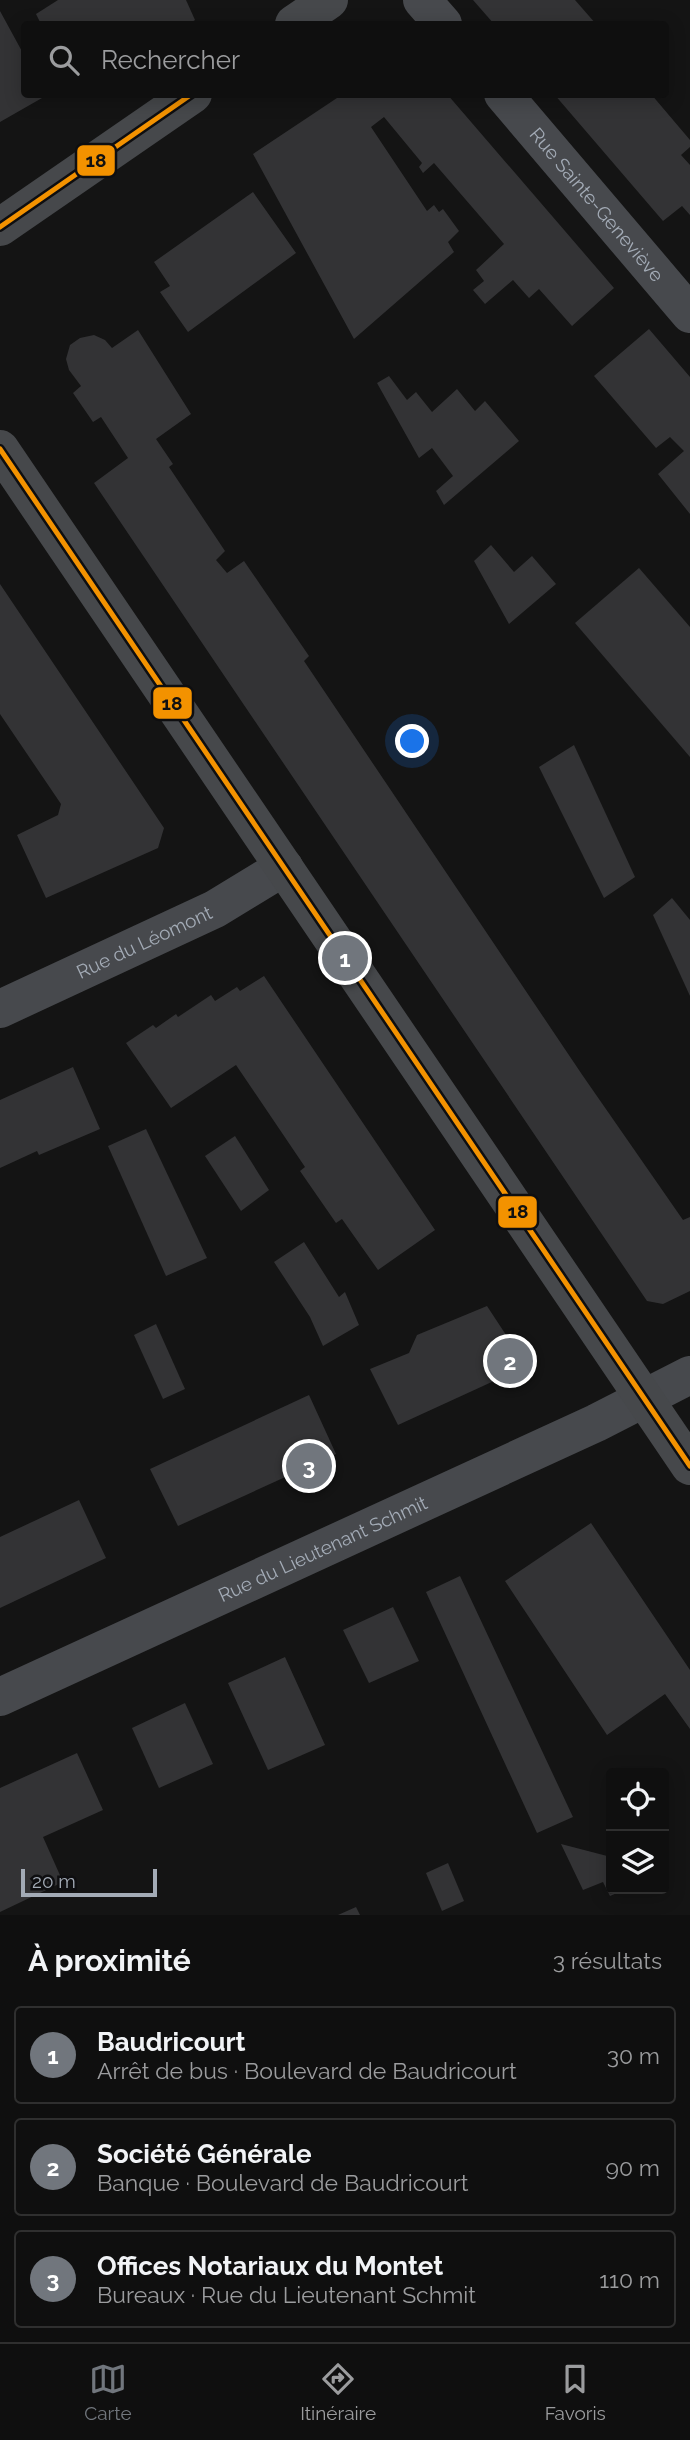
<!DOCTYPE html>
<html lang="fr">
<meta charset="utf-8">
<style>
body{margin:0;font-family:Raleway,sans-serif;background:#181818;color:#f1f3f6}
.controls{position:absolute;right:21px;bottom:21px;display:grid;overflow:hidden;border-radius:7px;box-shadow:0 4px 18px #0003}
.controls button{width:63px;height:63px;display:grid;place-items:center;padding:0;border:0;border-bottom:2px solid #2f2f2f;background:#0f0f0f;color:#f1f3f6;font:35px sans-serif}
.scale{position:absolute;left:21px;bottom:18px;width:136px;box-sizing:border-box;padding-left:7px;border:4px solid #a3abb6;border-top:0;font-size:19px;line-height:24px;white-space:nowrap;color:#a3abb6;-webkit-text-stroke:5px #0e0e10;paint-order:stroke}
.you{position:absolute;left:413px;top:742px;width:24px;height:24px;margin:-18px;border:5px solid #fff;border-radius:50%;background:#1a73e8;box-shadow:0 0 0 10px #1a73e833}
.badge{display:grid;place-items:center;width:46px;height:46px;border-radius:50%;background:#71767d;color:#fff;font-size:23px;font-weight:700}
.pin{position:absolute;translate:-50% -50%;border:4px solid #fff;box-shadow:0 2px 7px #0006}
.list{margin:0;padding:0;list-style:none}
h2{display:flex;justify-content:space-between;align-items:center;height:91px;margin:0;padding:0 28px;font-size:30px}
h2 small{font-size:23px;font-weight:400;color:#9b9c9e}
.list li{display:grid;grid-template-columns:46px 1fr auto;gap:21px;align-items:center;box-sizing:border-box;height:98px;margin:0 14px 14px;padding:0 14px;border:2px solid #2f2f2f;border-radius:7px}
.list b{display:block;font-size:26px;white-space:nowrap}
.list p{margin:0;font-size:23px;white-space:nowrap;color:#9b9c9e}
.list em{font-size:23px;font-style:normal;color:#9b9c9e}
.icon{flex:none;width:38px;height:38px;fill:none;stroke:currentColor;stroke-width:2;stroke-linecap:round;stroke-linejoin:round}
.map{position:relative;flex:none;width:690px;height:1915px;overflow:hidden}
.search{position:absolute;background:#0f0f0f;box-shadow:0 4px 18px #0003;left:21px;right:21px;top:21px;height:77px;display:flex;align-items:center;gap:18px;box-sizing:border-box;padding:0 24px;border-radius:7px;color:#9b9c9e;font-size:26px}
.sheet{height:427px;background:#0f0f0f}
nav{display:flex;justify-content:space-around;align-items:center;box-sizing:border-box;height:98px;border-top:2px solid #2f2f2f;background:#0f0f0f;font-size:19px;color:#9b9c9e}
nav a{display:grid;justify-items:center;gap:4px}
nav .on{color:#71767d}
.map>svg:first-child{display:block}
.building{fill:#333335}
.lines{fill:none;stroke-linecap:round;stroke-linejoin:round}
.street{stroke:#47494d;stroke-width:38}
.secondary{stroke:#46484b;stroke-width:38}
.bus-1-casing{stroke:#0e0e10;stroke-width:10}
.bus-1{stroke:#f39200;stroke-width:5}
.labels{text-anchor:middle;stroke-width:7;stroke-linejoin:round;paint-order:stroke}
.street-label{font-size:19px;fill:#a3abb6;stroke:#0e0e10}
.line-badge{stroke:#0e0e10;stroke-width:2.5}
.pale-badge-label{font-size:19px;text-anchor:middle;font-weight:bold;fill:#111}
</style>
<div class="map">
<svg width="690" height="1915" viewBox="0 0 690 1915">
<rect width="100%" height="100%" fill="#141414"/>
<g class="building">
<polygon points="58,0 186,0 195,20 189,24 41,24 36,14"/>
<polygon points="473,0 575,0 596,24 494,24"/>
<polygon points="0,11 24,55 24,94 49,94 0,122"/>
<polygon points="343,94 447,94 614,288 572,326 539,289 529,298 513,280 485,304 473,290 484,281 476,270 504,244 434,163 423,173 419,167 422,163 384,117 371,127 427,211 434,205 439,212 443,209 459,231 448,242 454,252 354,339 253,154"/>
<polygon points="554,94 651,94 690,140 690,147 681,155 690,165 690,215 682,206 663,221"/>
<polygon points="253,192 296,253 188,332 160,292 170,286 154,262"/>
<polygon points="649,329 690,377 690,514 658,474 684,451 670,437 656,448 594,376"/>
<polygon points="138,330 191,414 156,439 173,464 169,467 225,551 216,560 227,573 244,561 309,656 304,661 583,1076 683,1220 690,1217 690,1291 663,1304 647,1301 94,483 128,458 101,417 93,422 73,393 81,386 69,370 66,359 70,345 80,338 94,335 105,340 112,348"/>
<polygon points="389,376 407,400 416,392 432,412 457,389 475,411 485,401 519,441 444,505 436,491 453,476 432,448 419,458 377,383"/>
<polygon points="491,545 514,572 532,556 556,584 509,624 474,561"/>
<polygon points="639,568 690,627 690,757 575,623"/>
<polygon points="0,584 164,828 158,848 46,898 17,835 58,815 61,804 0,714"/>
<polygon points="574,745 635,877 604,898 539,767"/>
<polygon points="672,898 690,920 690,996 653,915"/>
<polygon points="264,976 435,1230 378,1270 342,1219 336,1223 300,1171 305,1167 236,1065 171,1108 126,1043 153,1025 156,1028 176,1014 178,1017 211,995 215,1001 237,987 240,991"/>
<polygon points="73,1067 100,1129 39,1155 37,1151 0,1168 0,1100"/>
<polygon points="146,1129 207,1258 166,1276 108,1146"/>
<polygon points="235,1136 269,1190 241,1211 205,1156"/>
<polygon points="304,1242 339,1297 345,1292 359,1325 323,1346 310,1317 274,1262"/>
<polygon points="487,1306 514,1347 507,1375 398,1425 370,1369 409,1353 417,1335"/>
<polygon points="156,1324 185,1389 163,1399 134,1335"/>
<polygon points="309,1395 336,1454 178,1526 150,1469"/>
<polygon points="79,1500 106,1558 0,1608 0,1537"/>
<polygon points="591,1523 690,1670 690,1729 665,1694 607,1735 505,1581"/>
<polygon points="460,1576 573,1817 537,1833 426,1592"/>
<polygon points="393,1607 419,1661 369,1683 343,1630"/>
<polygon points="285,1657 325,1745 268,1770 228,1683"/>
<polygon points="185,1703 213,1764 159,1788 132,1728"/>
<polygon points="77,1753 103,1810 43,1837 63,1882 0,1912 0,1788"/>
<polygon points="561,1844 611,1857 611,1889 626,1889 610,1896 603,1882 583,1890"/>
<polygon points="448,1863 464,1901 442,1911 426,1873"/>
<polygon points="356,1907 360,1915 338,1915"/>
</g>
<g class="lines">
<g class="street">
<polyline points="422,0 443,24"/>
<path id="s1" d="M503,94L690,314"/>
<path id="s2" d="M0,1009L215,909L284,867"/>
<path id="s3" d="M0,1697L596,1423L690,1375"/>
</g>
<g class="secondary">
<polyline points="294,24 329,0"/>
<polyline points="0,227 193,94"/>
<polyline points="0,449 690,1466"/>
</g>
<defs>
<g id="bus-1">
<polyline points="0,227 192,94"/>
<polyline points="0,449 690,1466"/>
</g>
</defs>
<use href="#bus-1" class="bus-1-casing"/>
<use href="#bus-1" class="bus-1"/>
</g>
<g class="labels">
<g class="street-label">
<text dy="7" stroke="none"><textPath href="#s1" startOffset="145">Rue Sainte-Geneviève</textPath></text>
<text dy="7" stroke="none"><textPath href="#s2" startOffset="159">Rue du Léomont</textPath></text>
<text dy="7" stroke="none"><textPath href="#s3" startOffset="355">Rue du Lieutenant Schmit</textPath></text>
</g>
</g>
<g class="line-badge">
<rect x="76" y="144" width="40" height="33" rx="7" fill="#f39200"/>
<rect x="152" y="686" width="41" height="34" rx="7" fill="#f39200"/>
<rect x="497" y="1195" width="41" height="34" rx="7" fill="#f39200"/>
</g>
<g class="pale-badge-label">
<text x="96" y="167">18</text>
<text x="172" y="710">18</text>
<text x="518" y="1218">18</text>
</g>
</svg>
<div class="controls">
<button><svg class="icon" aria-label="locate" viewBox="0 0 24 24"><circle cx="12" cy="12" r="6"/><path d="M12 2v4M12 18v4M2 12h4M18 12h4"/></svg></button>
<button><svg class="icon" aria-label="layers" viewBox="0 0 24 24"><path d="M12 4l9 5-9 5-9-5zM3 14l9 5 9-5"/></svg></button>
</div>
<div class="scale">20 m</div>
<div class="you"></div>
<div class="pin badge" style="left:345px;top:958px">1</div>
<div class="pin badge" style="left:510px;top:1361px">2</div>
<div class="pin badge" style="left:309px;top:1466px">3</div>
<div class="search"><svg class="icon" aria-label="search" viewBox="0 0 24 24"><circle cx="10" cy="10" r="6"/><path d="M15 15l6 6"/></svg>Rechercher</div>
</div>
<section class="sheet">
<h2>À proximité<small>3 résultats</small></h2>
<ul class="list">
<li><span class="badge">1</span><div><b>Baudricourt</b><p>Arrêt de bus · Boulevard de Baudricourt</p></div><em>30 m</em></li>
<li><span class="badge">2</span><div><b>Société Générale</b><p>Banque · Boulevard de Baudricourt</p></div><em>90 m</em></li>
<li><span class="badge">3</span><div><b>Offices Notariaux du Montet</b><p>Bureaux · Rue du Lieutenant Schmit</p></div><em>110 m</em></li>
</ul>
</section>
<nav>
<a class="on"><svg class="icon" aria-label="map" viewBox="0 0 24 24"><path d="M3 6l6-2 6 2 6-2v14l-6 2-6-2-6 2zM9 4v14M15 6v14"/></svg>Carte</a>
<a><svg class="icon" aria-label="directions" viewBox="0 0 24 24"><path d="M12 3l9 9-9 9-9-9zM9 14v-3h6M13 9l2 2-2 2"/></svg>Itinéraire</a>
<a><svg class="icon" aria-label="saved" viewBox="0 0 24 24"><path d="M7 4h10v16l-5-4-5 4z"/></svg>Favoris</a>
</nav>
